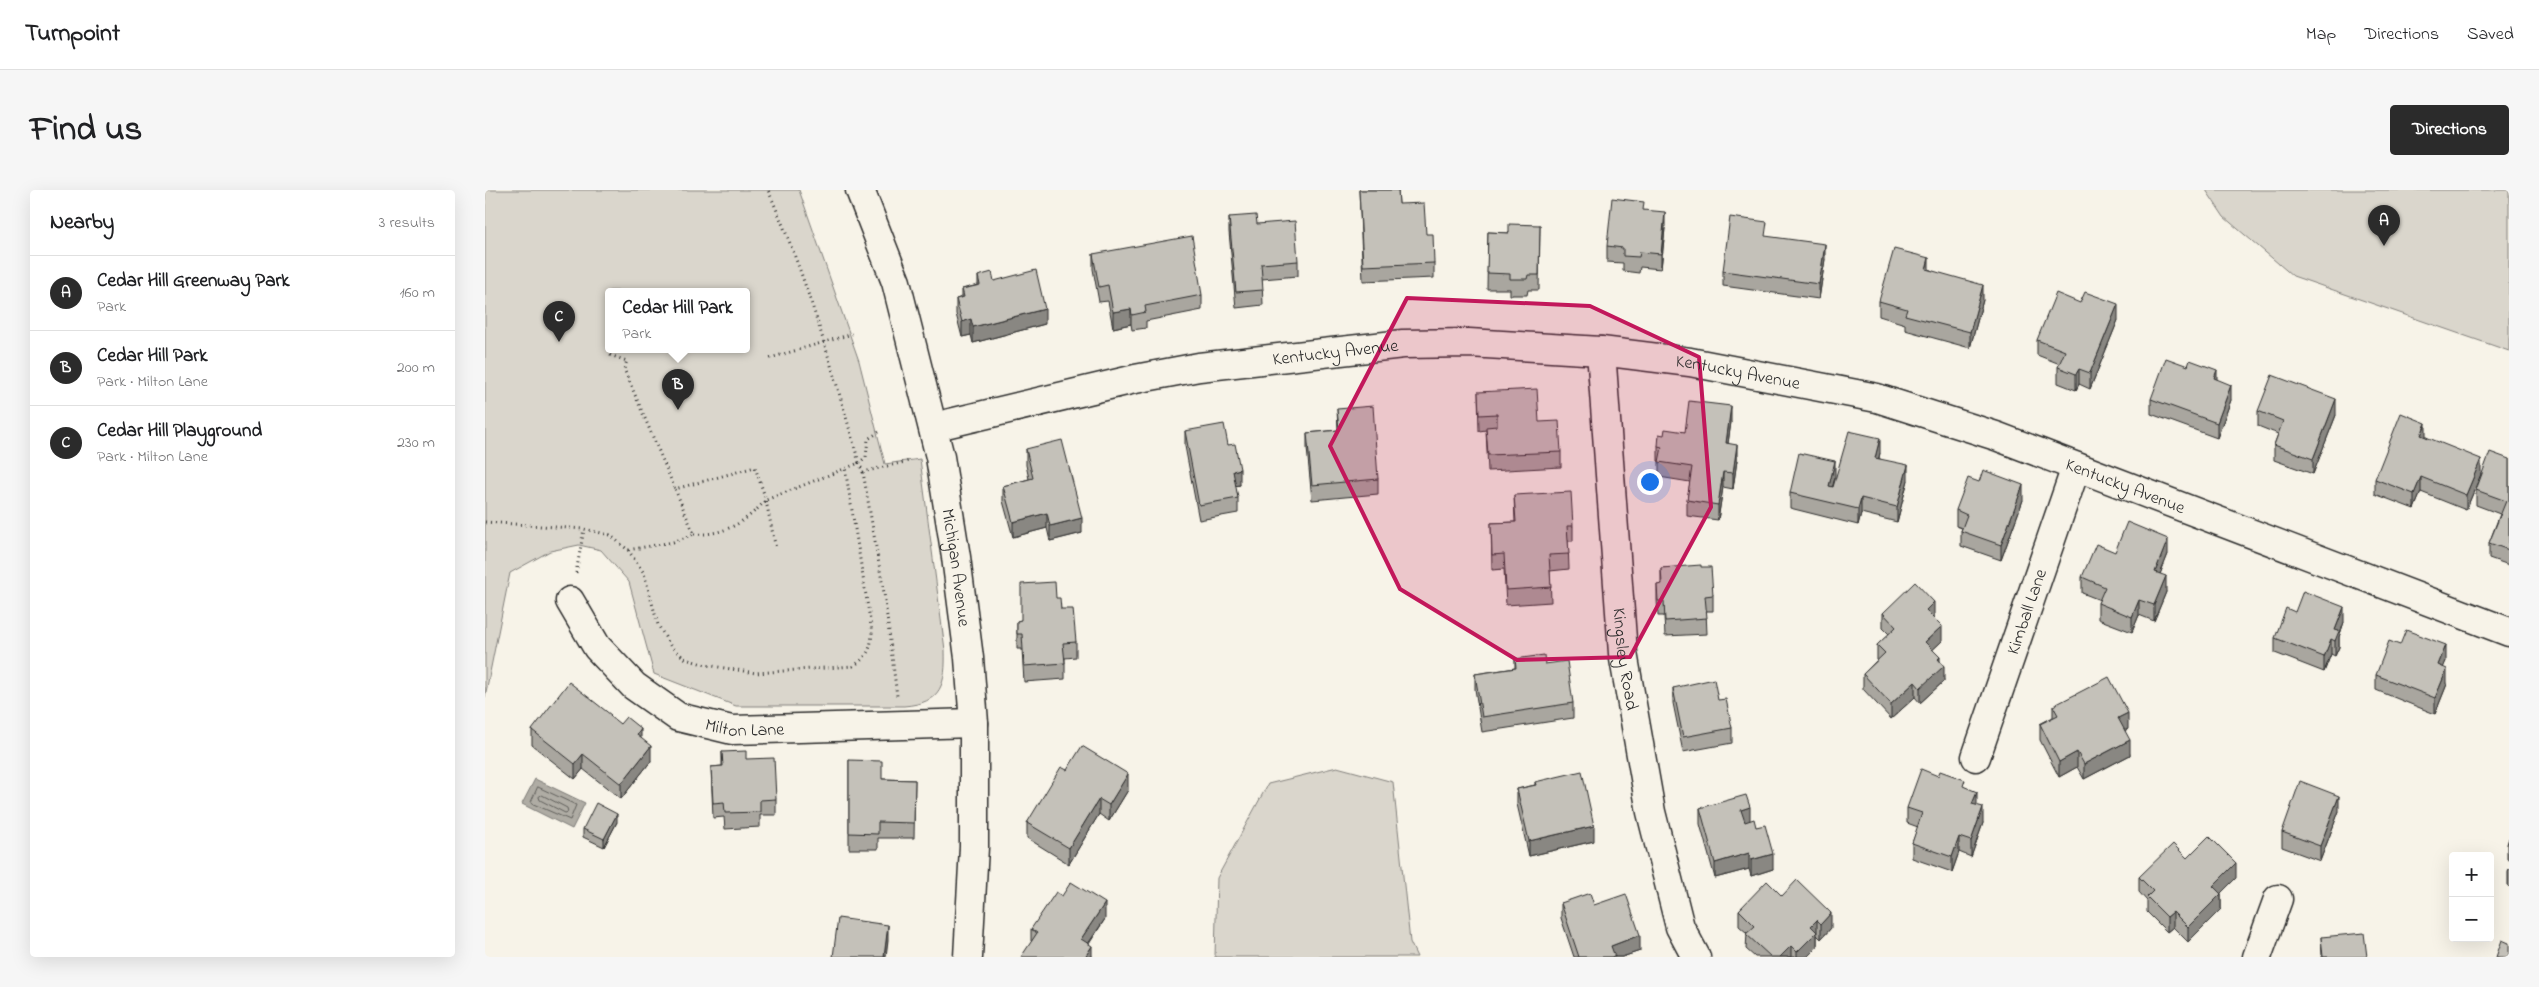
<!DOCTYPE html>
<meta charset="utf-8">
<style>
body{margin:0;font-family:"Indie Flower",sans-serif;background:#f6f6f6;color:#202124}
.controls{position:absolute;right:15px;bottom:15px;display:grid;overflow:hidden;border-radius:5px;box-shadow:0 5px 20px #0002}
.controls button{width:45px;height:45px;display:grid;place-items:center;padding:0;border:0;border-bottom:1px solid #e0e0e0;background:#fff;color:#202124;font:25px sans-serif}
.you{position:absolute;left:1164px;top:291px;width:18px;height:18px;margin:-12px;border:4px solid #fff;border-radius:50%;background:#1a73e8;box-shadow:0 0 0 8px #1a73e833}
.badge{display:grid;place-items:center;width:32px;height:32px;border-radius:50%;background:#2b2b2b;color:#fff;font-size:16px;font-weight:700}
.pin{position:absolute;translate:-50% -41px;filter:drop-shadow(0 1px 2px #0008)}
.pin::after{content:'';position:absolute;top:26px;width:18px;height:15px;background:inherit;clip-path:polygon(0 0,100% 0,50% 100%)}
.popup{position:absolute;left:120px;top:98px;width:145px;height:65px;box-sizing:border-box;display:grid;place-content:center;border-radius:5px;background:#fff;filter:drop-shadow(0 1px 4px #0005);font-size:16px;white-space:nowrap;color:#757577}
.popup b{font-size:19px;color:#202124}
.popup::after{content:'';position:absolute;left:50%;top:100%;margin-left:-10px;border:10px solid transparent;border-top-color:#fff}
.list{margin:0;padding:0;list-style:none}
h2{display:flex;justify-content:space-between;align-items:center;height:65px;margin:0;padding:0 20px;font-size:21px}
h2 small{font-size:16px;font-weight:400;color:#757577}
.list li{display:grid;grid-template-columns:32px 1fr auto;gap:15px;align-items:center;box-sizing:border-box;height:75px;padding:0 20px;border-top:1px solid #e0e0e0}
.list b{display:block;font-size:19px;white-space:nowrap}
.list p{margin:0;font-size:16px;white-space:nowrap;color:#757577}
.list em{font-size:16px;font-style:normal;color:#757577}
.map{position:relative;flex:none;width:2024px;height:767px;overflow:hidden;border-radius:5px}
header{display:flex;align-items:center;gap:30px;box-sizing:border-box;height:70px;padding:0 25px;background:#fff;border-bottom:1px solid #e0e0e0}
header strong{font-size:24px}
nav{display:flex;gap:28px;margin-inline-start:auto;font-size:18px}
.intro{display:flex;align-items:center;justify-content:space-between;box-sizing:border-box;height:120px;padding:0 30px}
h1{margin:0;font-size:35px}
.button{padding:12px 22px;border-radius:5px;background:#2b2b2b;color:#fff;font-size:18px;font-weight:700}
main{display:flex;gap:30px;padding:0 30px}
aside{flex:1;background:#fff;border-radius:5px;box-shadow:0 5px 20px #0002}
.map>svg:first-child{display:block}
.green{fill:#dad6cc;stroke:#82807c;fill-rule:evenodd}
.water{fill:#afaca4;stroke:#7a7874}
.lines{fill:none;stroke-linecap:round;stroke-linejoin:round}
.shore{stroke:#605f5b;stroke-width:1}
.minor-casing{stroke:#2b2b2b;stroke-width:31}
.path{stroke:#2b2b2b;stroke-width:3;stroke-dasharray:1 4;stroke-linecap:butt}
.minor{stroke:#f7f3e8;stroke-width:28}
.wall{fill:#a9a69f;stroke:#2b2b2b}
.shaded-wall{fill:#898782;stroke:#2b2b2b}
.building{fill:#c4c1b9;stroke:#2b2b2b}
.marked{fill:#c2185b;fill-opacity:0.2;stroke:#c2185b;stroke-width:4;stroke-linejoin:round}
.labels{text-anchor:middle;stroke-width:4;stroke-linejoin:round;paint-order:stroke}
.street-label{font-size:18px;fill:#2b2b2b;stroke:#f7f3e8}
</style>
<header>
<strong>Turnpoint</strong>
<nav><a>Map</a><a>Directions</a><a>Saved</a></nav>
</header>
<div class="intro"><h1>Find us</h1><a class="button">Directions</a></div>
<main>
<aside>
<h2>Nearby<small>3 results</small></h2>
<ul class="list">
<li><span class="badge">A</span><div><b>Cedar Hill Greenway Park</b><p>Park</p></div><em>160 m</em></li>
<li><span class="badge">B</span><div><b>Cedar Hill Park</b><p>Park · Milton Lane</p></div><em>200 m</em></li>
<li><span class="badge">C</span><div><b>Cedar Hill Playground</b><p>Park · Milton Lane</p></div><em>230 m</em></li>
</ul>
</aside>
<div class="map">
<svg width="2024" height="767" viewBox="0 0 2024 767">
<rect width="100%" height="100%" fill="#f7f3e8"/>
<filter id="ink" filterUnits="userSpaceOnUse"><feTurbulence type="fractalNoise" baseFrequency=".02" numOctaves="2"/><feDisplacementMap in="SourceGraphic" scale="10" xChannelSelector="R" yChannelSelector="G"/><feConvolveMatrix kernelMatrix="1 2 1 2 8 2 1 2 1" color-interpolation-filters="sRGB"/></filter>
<g filter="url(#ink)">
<g class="green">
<path d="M0,0H314L374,171L400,274L435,269L460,460C461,494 457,513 419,516H251L169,484L144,392L116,360L94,355L65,361L25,383L0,507ZM124,101H262V159H124Z"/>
<polygon points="1721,0 2024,0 2024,161 1808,86 1739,27"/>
<polygon points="852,577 908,592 925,752 932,767 730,767 732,688 783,594"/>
</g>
<polygon class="water" points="50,589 100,613 87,639 37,614"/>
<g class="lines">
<g class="shore">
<polygon points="53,597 91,615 85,630 46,613"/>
<polygon points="57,605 82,618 83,622 80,623 55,610 54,607"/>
</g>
<defs>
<g id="minor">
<path id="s1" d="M375,0L411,92L455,267L471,367L484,468L489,533V657L483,767"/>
<path id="s2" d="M1116,161L1138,463L1166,622L1195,737L1211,767"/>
<path id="s3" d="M448,237L650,189L714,177L918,154L984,153L1116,161L1205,172L1392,208L1511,246L2024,442"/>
<path id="s4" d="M85,411L112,457L149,496L193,527L247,540L489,533"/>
<path id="s5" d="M1491,567L1591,277"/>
<polyline points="1772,767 1793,709"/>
</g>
</defs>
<use href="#minor" class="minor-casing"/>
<g class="path">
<polyline points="125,165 142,171 139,179 190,299"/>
<polyline points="285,168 367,144"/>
<polyline points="394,242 383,249 381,267 374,273 378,282 424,271"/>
<polyline points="378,282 399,403 412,506"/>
<polyline points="281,311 291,359"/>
<path d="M0,332L99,339L125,345L143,360L188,352L209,344L190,299L270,277L281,310L374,273C348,180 322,88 283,0"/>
<path d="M209,344C239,346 262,331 281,310"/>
<path d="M143,360L159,383L173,435L186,457L201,469L221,475L271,483L368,476C383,467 386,459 387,442L360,278"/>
<polyline points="91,383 99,339"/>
</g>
<use href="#minor" class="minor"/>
</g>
<g class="wall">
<polygon points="874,0 913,0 914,14 949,73 949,88 878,91"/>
<polygon points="1159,20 1180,38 1176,79 1155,77 1154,83 1138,81 1138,73 1122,72 1122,56"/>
<polygon points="744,27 772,34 813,71 813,86 777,89 778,115 751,118 744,42"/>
<polygon points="1055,35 1054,100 1043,100 1042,105 1025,105 1025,99 1002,99 1003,42 1024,43"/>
<polygon points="608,64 717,105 717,120 661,131 661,138 647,140 646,134 628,138 623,111 614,112 608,79"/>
<polygon points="1340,69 1334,109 1238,96 1238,81"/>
<polygon points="1444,79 1498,110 1485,158 1420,140 1420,134 1394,126 1394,111"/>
<polygon points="493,86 509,91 560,134 488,153 486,145 477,147 471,124 471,109 477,107 477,99 493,95"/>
<polygon points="1633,130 1605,199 1594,194 1591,200 1573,193 1573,177 1575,174 1552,165 1552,150"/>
<polygon points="1732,189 1746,210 1732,248 1666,224 1666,209"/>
<polygon points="993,202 1054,232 1076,262 1076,277 1003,281 1001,240 994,241"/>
<polygon points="852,219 893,289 893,304 827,310 822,258 822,243 853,240"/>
<polygon points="1773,221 1851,225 1828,284 1789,270 1789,255 1793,244 1773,236"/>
<polygon points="1246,232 1243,253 1252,270 1248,299 1238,297 1233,330 1202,326 1202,310 1205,292 1174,287 1174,271 1173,271 1173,256 1179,245 1200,242"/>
<polygon points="700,241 743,255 755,295 750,296 753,308 753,323 714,330 700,256"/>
<polygon points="1941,247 1996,284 1981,320 1936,302 1929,319 1890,304 1890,289"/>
<polygon points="541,259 597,343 565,351 562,338 528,347 518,311 518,296 544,289 541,275"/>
<polygon points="1395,263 1394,268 1423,290 1412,332 1376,323 1373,335 1305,318 1305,303 1350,287 1348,297"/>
<polygon points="2024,269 2024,375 2004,368 2004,353 2015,324 1991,315 1991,300"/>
<polygon points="1029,305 1088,336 1088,351 1083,351 1084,379 1065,381 1066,412 1021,415 1019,379 1007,380 1006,333 1030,332"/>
<polygon points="1538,310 1516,370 1476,356 1476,341 1477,338 1471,336 1471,320"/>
<polygon points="1630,362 1683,364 1675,384 1681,402 1669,431 1654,425 1647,442 1613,429 1613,413 1615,410 1597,403 1597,387"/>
<polygon points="1216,377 1228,405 1228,421 1221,421 1222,444 1180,446 1179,426 1173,426 1172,410 1172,395 1176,395 1176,378"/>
<polygon points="571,408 591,452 591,467 580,468 580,489 539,492 537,459 532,459 532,431 536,430"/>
<polygon points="1810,422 1859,432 1854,447 1854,457 1850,466 1846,464 1839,482 1790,463 1790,448"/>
<polygon points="1398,423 1449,428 1457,451 1447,460 1455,471 1459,491 1435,513 1430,507 1406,529 1378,499 1378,484 1392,470 1392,455 1404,444 1398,438"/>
<polygon points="1915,455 1961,471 1958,477 1962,494 1950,524 1891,500 1891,485"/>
<polygon points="1030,469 1060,474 1088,513 1088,528 997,542 990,499 990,484 1030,478"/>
<polygon points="1188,498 1233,510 1247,538 1247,553 1198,562 1188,513"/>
<polygon points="1568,516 1643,539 1640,540 1645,565 1599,589 1592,577 1574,587 1555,550 1555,534 1568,527"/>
<polygon points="135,534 156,548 166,571 136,609 98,579 90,589 47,555 47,540"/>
<polygon points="237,562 261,569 291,609 291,625 275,625 275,637 240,639 239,627 228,628 226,577 237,576"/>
<polygon points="364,570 397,589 430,590 429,648 393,648 393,659 364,659"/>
<polygon points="582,580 643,600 624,631 614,624 584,674 542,648 542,633"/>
<polygon points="1050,592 1109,651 1044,666 1032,614 1032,599 1050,595"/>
<polygon points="1480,597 1492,615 1498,633 1486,667 1474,662 1467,682 1427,668 1427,653 1433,637 1422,633 1422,618"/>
<polygon points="1215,618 1265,630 1271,637 1288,679 1266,686 1264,679 1230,688 1215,634"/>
<polygon points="1854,621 1835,671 1797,657 1797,642"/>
<polygon points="132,632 119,657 98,647 98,639"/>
<polygon points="2024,648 2024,670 2022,669 2022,654"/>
<polygon points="1702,668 1751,688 1736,703 1736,719 1703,752 1688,737 1682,742 1662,722 1662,711 1654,702 1654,687"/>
<polygon points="2024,679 2024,697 2023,696 2023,681"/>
<polygon points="577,706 620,729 604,754 607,767 546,751 546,739"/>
<polygon points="1297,706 1346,738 1336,749 1332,745 1332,757 1322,767 1270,767 1261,759 1262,743 1254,736 1254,720"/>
<polygon points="1076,713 1109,715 1155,761 1137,767 1089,767 1076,728"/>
<polygon points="1836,747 1882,767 1837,767"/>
</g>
<g class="shaded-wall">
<polygon points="1180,22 1180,38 1176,79 1176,64"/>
<polygon points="1340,54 1340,69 1334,109 1334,94"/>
<polygon points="1444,68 1444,84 1441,79"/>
<polygon points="1498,95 1498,110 1485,158 1485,142"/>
<polygon points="1633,114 1633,130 1605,199 1605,183"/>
<polygon points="560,119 560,134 488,153 488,137"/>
<polygon points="646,119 646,134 628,138 628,122"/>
<polygon points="486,129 486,145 477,147 477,132"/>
<polygon points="1594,179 1594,194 1591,200 1591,184"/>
<polygon points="1732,180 1732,195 1729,188"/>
<polygon points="1746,195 1746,210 1732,248 1732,233"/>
<polygon points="1851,209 1851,225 1828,284 1828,269"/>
<polygon points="1246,216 1246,232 1241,268 1241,253"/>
<polygon points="1941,233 1941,248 1936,245"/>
<polygon points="1395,248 1395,263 1390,283 1390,268"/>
<polygon points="1252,255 1252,270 1248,299 1248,283"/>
<polygon points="1996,269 1996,284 1981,320 1981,305"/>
<polygon points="1350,271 1350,287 1344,311 1344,296"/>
<polygon points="1423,275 1423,290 1412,332 1412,317"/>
<polygon points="755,279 755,295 748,296 748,281"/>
<polygon points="1238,282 1238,297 1233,330 1233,315"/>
<polygon points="1936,287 1936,302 1929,319 1929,304"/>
<polygon points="1538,295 1538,310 1516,370 1516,355"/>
<polygon points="1376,308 1376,323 1373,335 1373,319"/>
<polygon points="562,323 562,338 528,347 528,332"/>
<polygon points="597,328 597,343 565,351 565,336"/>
<polygon points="1683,349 1683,364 1670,397 1670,382"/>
<polygon points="1681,386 1681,402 1669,431 1669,415"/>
<polygon points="1654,410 1654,425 1647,442 1647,427"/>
<polygon points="1449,412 1449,428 1441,436 1441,420"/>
<polygon points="1859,417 1859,432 1854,447 1854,457 1850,466 1850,440"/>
<polygon points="1457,436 1457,451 1440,467 1440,452"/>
<polygon points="1846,449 1846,464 1839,482 1839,467"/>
<polygon points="1961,455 1961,471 1953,491 1953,475"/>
<polygon points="1455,467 1455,480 1459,476 1459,491 1435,513 1435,498"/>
<polygon points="1962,479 1962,494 1950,524 1950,508"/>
<polygon points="1430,492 1430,507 1406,529 1406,514"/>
<polygon points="1643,523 1643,539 1633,544 1633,528"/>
<polygon points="156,539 156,554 152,545"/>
<polygon points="1645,550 1645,565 1599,589 1599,574"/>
<polygon points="166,556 166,571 136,609 136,594"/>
<polygon points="1592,562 1592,577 1574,587 1574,572"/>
<polygon points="98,564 98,579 90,589 90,574"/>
<polygon points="643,584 643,600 624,631 624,615"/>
<polygon points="1492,602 1492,617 1487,614"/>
<polygon points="1854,606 1854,621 1835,671 1835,656"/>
<polygon points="614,609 614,624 584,674 584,658"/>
<polygon points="1265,617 1265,633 1256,635 1256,620"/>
<polygon points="1498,617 1498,633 1486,667 1486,651"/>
<polygon points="132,624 132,632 119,657 119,649"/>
<polygon points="1109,636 1109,651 1044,666 1044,651"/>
<polygon points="1474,647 1474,662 1467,682 1467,667"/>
<polygon points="1264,663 1264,679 1230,688 1230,673"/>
<polygon points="1288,664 1288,679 1266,686 1266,670"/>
<polygon points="1751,673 1751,688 1728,711 1728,696"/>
<polygon points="1736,704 1736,719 1703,752 1703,737"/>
<polygon points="620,713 620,729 596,764 596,749"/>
<polygon points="1688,722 1688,737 1682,742 1682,727"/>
<polygon points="1346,723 1346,738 1336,749 1336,734"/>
<polygon points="1332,730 1332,757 1322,767 1312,767 1312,762 1326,736"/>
<polygon points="403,735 403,750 401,767 399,767"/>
<polygon points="1155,745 1155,761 1137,767 1126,767 1126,756"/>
<polygon points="607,756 607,767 600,767"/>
<polygon points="1306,756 1306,767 1295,767"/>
</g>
<g class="building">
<polygon points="874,0 913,0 914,14 939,13 941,44 948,44 949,73 878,76"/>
<polygon points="1127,8 1159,12 1158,20 1180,22 1176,64 1155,62 1154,67 1138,66 1138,58 1122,56"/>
<polygon points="771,25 772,34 810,31 813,71 776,74 778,100 751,102 744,27"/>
<polygon points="1245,27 1282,32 1280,46 1340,54 1334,94 1238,81"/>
<polygon points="1024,34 1055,35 1054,85 1043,85 1042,89 1025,89 1025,84 1002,83 1003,42 1024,43"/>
<polygon points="707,46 717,105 660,116 661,122 647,125 646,119 628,122 623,95 614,97 608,64"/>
<polygon points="1409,59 1444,68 1441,79 1498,95 1485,142 1420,125 1422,119 1394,111"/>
<polygon points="551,80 560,119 488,137 486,129 477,132 471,109 479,107 477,99 495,95 493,86 507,82 509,91"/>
<polygon points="1600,102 1633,114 1605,183 1594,179 1591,184 1573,177 1580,161 1552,150 1571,103 1595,113"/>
<polygon points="1681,168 1703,176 1705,170 1732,180 1729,188 1746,195 1732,233 1666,209"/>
<polygon points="1787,185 1851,209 1828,269 1789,255 1798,231 1773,221"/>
<polygon points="1052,199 1054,232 1074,231 1076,262 1003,265 1001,237 1012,236 1012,224 994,225 993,202"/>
<polygon points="1204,211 1246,216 1241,253 1252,255 1248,283 1238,282 1233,315 1202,310 1207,277 1174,272 1177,257 1173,256 1174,244 1179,245 1180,239 1200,242"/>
<polygon points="888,216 893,289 827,295 822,243 854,240 852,219"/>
<polygon points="1916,223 1941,233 1936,245 1996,269 1981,305 1936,287 1929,304 1890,289"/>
<polygon points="739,234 743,255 750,254 755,279 748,281 753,308 714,315 700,241"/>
<polygon points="1364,241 1395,248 1390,268 1423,275 1412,317 1376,308 1373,319 1305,303 1314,263 1350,271 1344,296 1348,297"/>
<polygon points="577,250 597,328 565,336 562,323 528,332 518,296 548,288 541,259"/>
<polygon points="2005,262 2024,269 2024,360 2004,353 2021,311 1991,300"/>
<polygon points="1498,280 1538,295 1516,355 1476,341 1482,325 1471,320 1483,288 1494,292"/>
<polygon points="1086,302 1088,336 1082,336 1084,364 1064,365 1066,397 1021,400 1019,364 1007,365 1006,333 1031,332 1029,305"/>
<polygon points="1642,332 1683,349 1670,382 1681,386 1669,415 1654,410 1647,427 1613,413 1620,397 1597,387 1611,354 1630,362"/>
<polygon points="1216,375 1216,377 1226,377 1228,405 1220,406 1222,428 1180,431 1179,411 1173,411 1172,395 1177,394 1176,378"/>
<polygon points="570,392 571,408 575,408 576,419 588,419 591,452 578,453 580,473 539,476 537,444 532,444 532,431 536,430 536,394"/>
<polygon points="1430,392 1449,412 1441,420 1457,436 1440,452 1455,467 1453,469 1459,476 1435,498 1430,492 1406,514 1378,484 1400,463 1392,455 1411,437 1398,423"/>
<polygon points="1818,401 1859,417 1850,440 1854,441 1850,451 1846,449 1839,467 1790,448 1801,418 1810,422"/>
<polygon points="1921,440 1961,455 1953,475 1962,479 1950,508 1891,485 1904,451 1915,455"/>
<polygon points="1059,465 1060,474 1082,471 1088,513 997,527 990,484 1031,478 1030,469"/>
<polygon points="1624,487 1643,523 1633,528 1645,550 1599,574 1592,562 1574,572 1555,534 1573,525 1568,516"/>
<polygon points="1229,489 1233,510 1241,509 1247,538 1198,547 1188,498"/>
<polygon points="84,492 126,525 125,526 135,534 141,527 156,539 152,545 166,556 136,594 98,564 90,574 47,540"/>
<polygon points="597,556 643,584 624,615 614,609 584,658 542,633 576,577 582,580"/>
<polygon points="261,561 261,569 289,568 291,609 275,610 275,622 240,623 239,612 228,613 226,577 238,576 237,562"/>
<polygon points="364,570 397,571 397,589 430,590 429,633 393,632 393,644 364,643"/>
<polygon points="1436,579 1453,586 1455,581 1480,590 1478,596 1492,602 1487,614 1498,617 1486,651 1474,647 1467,667 1427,653 1437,623 1422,618"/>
<polygon points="1097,581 1109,636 1044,651 1032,599 1051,595 1050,592"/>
<polygon points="1815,591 1854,606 1835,656 1797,642"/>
<polygon points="1261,605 1265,617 1256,620 1260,632 1269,629 1271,637 1280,635 1288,664 1266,670 1264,663 1230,673 1215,618"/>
<polygon points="111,613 132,624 119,649 98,639"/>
<polygon points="1724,646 1751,673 1728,696 1736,704 1703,737 1688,722 1682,727 1662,707 1668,701 1654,687 1688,654 1702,668"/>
<polygon points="1312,690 1346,723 1336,734 1332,730 1326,736 1332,742 1312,762 1306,756 1295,767 1286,767 1261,744 1270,736 1254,720 1282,691 1297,706"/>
<polygon points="586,692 620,713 596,749 607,756 600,767 536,767 552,743 546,739 571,702 577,706"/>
<polygon points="1105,703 1109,715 1141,704 1155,745 1126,756 1130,767 1094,767 1076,713"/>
<polygon points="353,728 403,735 399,767 348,767"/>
<polygon points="1879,743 1882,767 1838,767 1836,747"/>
<polygon points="2017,750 2024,753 2024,767 2011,767"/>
</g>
</g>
<path class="marked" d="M922,108L1105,116L1214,167L1226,317L1145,467L1032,470L915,399L845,256Z"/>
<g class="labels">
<g class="street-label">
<text dy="6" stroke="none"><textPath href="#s3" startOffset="410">Kentucky Avenue</textPath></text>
<text dy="6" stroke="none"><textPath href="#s3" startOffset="815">Kentucky Avenue</textPath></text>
<text dy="6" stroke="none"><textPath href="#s3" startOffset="1220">Kentucky Avenue</textPath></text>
<text dy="6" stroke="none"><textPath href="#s1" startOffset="391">Michigan Avenue</textPath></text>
<text dy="6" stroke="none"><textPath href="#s5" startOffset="154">Kimball Lane</textPath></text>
<text dy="6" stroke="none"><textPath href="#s2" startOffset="309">Kingsley Road</textPath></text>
<text dy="6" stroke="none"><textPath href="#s4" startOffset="229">Milton Lane</textPath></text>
</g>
</g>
</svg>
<div class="controls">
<button>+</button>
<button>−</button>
</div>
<div class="you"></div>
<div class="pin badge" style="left:1899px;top:56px">A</div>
<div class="pin badge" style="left:193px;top:220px">B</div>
<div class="popup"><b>Cedar Hill Park</b>Park</div>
<div class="pin badge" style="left:74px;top:152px">C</div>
</div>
</main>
